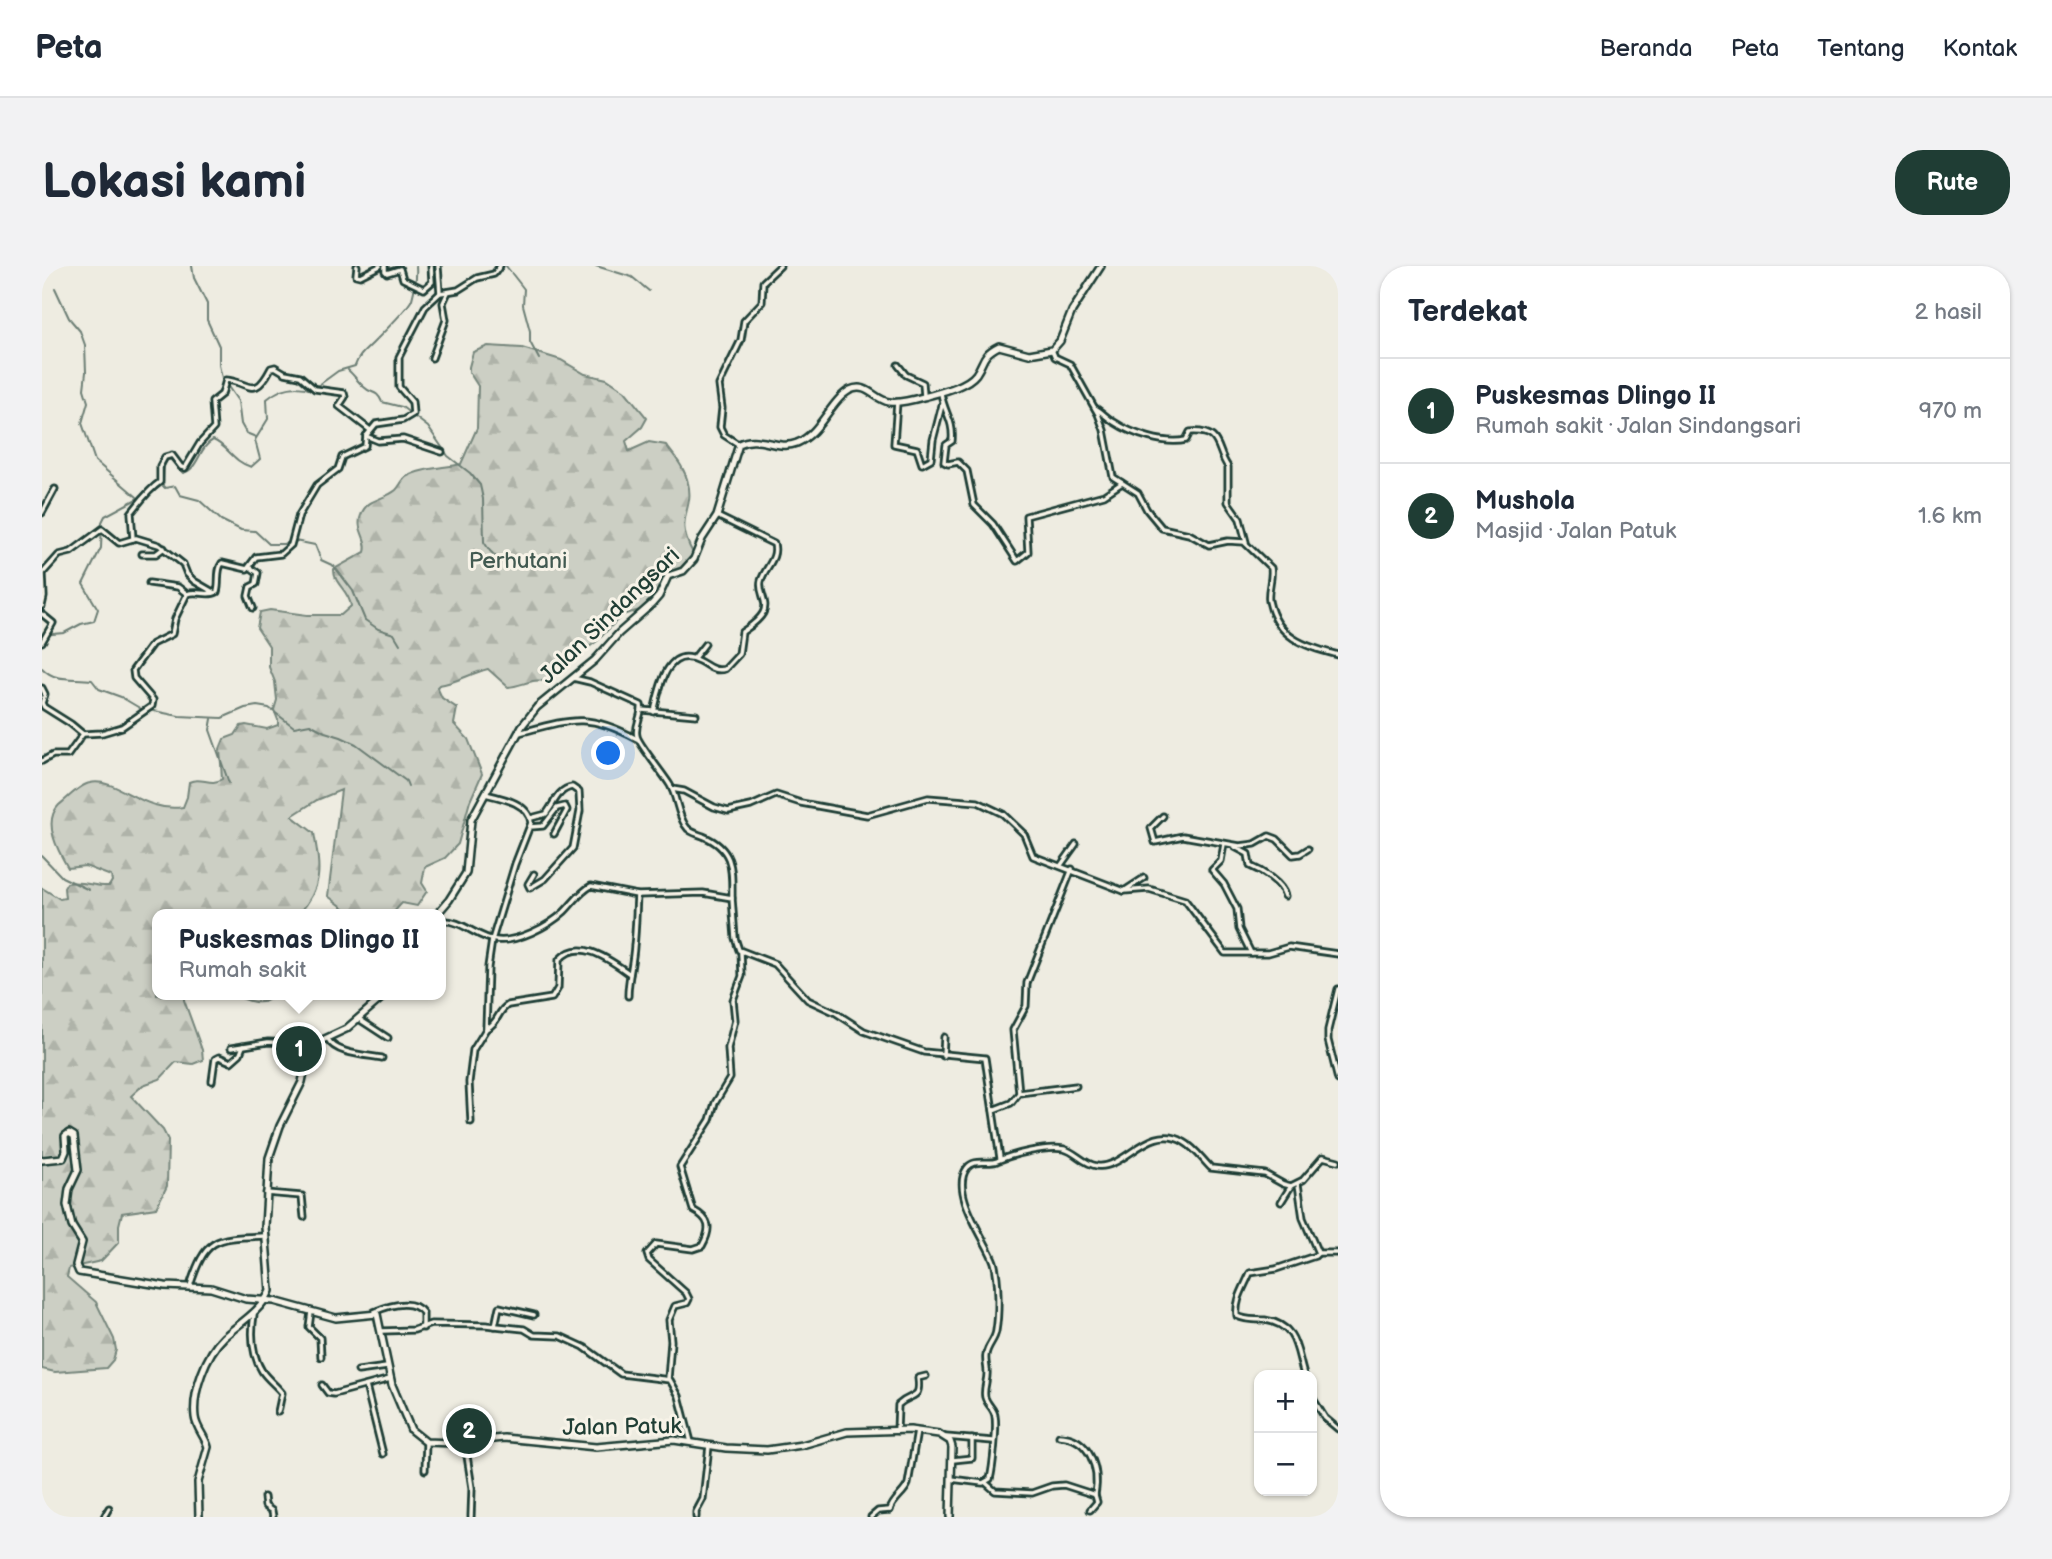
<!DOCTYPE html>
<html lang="id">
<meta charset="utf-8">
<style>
body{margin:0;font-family:"Balsamiq Sans",sans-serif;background:#f2f2f3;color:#1f2937}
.controls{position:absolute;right:21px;bottom:21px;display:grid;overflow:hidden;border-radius:14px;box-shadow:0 2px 5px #0004}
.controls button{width:63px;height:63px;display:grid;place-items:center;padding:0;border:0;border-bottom:2px solid #e0e1e3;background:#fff;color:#1f2937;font:35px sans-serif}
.you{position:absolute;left:567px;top:488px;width:24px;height:24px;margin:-18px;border:5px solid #fff;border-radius:50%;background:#1a73e8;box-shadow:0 0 0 10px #1a73e833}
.badge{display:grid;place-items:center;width:46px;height:46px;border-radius:50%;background:#1f3d34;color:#fff;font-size:23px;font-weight:700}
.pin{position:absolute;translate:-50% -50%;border:4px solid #fff;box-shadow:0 2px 7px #0006}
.popup{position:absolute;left:110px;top:643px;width:294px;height:91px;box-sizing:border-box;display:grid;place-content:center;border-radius:14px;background:#fff;filter:drop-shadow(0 2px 5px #0005);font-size:23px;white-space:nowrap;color:#747a83}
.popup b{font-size:26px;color:#1f2937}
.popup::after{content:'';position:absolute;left:50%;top:100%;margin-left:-14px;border:14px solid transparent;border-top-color:#fff}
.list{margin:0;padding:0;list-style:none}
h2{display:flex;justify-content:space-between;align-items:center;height:91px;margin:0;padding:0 28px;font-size:30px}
h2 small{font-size:23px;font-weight:400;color:#747a83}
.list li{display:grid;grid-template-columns:46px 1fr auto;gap:21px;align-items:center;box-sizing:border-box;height:105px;padding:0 28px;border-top:2px solid #e0e1e3}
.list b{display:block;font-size:26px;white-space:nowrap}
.list p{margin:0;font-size:23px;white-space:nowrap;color:#747a83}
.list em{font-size:23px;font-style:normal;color:#747a83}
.map{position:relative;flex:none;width:1296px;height:1251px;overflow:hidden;border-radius:28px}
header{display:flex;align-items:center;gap:42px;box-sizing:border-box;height:98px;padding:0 35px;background:#fff;border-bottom:2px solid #e0e1e3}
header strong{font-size:33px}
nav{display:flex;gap:38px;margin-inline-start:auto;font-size:24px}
.intro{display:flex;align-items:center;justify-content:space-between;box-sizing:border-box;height:168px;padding:0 42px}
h1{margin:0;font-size:49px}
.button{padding:18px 32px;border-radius:28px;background:#1f3d34;color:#fff;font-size:24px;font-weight:700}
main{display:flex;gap:42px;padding:0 42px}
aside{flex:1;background:#fff;border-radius:28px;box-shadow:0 2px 5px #0004}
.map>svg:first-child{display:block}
.forest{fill:url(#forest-firs);stroke:#76867c;stroke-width:2}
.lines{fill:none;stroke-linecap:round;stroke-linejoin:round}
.stream{stroke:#6c7e74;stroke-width:2}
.minor-casing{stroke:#1f3d34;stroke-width:9}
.major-casing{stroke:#1f3d34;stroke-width:10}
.minor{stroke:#f7f3e8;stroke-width:3.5}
.major{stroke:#f7f3e8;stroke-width:5}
.labels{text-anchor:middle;stroke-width:6;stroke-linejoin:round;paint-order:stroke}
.park-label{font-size:23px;fill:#425a51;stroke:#f7f3e8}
.street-label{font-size:23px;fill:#1f3d34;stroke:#f7f3e8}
</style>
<header>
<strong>Peta</strong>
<nav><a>Beranda</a><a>Peta</a><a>Tentang</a><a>Kontak</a></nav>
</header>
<div class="intro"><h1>Lokasi kami</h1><a class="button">Rute</a></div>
<main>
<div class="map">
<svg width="1296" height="1251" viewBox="0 0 1296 1251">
<defs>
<pattern id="forest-firs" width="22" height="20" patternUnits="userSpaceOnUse" patternTransform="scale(1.75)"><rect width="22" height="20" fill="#cccfc4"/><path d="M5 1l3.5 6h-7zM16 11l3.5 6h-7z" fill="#afb3a9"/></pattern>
</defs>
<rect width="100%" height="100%" fill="#eeece1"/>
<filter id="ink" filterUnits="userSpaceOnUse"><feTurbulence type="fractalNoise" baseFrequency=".0143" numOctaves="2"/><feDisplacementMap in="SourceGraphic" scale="14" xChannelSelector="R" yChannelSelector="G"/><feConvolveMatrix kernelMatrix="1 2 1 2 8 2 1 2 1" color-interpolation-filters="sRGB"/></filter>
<g filter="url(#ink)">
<g class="forest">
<path d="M446,80L480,82L519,94L543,108L565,113L583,125L605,152L600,161L584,175L587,185L607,176L624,179C633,191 643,202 646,217C653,244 631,252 651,287L642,302L624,309L617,325L598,344L580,349L555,375L530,394L506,416C491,411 481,420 466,421L446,403C429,407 414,417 397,419L395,421L400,432L415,442L412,458L426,473L440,508L428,535L416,578L403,592L383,601L380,617L385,625L375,640L360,637L350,648H310L286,630L299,524L275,534L250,550L272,567C278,602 282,620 257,648H115V729H142V734L160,784L161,794L151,798L134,796L118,813L101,819L89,830L121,864L126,874L125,920L114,942L80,947L77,959V976L59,995L27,1002L25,1011L54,1036L72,1073L74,1084L71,1094L64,1102L13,1106L0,1103V622L18,633L23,632L22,622L25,617C39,614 53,621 67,620L70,615L69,610L43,600L26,602C16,585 0,556 17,539C26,532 37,519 48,517C75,511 102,548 141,541L145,531L147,516C159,510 169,521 180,513L178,483L182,473L193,469L199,460L204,459L225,463L236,459V454L232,444L235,434L233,416L227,401V380L215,362L218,346L228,344L265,349H299L309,340C307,324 291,318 292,303L323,286C327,273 313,264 319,249C325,232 342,234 354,224C358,220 360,214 364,211C379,202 402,202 419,198L435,162L436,120L427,106V101L431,86Z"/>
<path d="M192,729H232C220,742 207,735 192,729Z"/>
</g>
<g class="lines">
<g class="stream">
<polyline points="150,0 152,12 165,38 165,54 177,80 177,99 180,112 196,135 199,158 204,167 214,171"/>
<polyline points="464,0 482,23 481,39 488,65 488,76 497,93"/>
<polyline points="554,0 590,11 607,25"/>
<polyline points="13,22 27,52 38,65 43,79 44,106 42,123 46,136 40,157 53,195 95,231"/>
<path d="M306,104C312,109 316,116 322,121C330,129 334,123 340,136L360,141L386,161L406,190L428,207L438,219L441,233L442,276L448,285L460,296L462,301"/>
<polyline points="120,219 123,222 133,220 138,229 157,234 179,254 199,264 213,265 227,278 241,278 253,275 273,279 279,294 292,300 311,325 323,354 336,363 352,368 358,378"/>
<path d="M109,225C129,221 116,205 125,194H129L141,207C157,203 156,182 171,174C186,180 190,195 209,201L218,193L213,174L226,153L225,133C238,122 254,118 270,124L296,105L313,100C316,90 323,85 330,78C337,71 368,40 370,33C373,22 375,11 374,0"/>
<polyline points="0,369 22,367 39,358 52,355 56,343 41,318 59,282 60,256 63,250 102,229"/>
<path d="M0,402C14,417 32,411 50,414L57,423L79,431L101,444"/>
<polyline points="107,444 137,450 180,452 203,442 215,440 227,442 252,461 268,458 283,466 299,471 314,478 364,515 366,520"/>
<polyline points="170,453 168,464 187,517"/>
<polyline points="0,590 20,611 47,624"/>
</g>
<defs>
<g id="minor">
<polyline points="315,0 314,9 318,10 338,0"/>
<polyline points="343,0 343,5 345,7 358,3 361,13 382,23 390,16 389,0"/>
<polyline points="396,0 398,27"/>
<path d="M1010,84L1013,91L1028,98L1056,148L1062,164L1071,211L1096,227L1105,244L1120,262L1147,268L1167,279L1186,275L1202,276L1229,302C1231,313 1225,324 1227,335C1235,373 1264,380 1296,389"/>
<polyline points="390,92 404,54 401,37 406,26"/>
<polyline points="856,99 864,109 881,117 882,130"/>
<path d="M899,127C902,147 912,154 910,175L904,179L902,196L906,198L916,196L925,205L932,239L951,258L975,295L986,286L984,250L1062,229L1080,217"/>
<polyline points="855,136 852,178 875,183 880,198 889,193 891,174 900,139"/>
<path d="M1053,142C1060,146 1065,152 1072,156C1090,168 1123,179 1144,174L1148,166C1181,164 1173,183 1186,201V236L1198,253L1204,276"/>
<polyline points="324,170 336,175 361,173 400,186"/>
<polyline points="696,178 682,169 678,161 680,142 677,119 699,74 702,55 720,36 721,16 738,0"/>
<polyline points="0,247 13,223"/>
<path d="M91,273L89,247C98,236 106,224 118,216V200L123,191L130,189L139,201L143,202L158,177L172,162L170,136L180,128L184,114C208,116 212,135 229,102L233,101L243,107L258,110L273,123L302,127L303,131L297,140L328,164"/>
<polyline points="100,288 114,288 122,282"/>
<polyline points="208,301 216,307 214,318 208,321 206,330 211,342"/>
<polyline points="0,308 17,289 29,286 60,263 77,277 94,272 117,279 141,298 145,308 152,315 171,326"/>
<polyline points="107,317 136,321 145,328"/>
<polyline points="0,340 2,331 1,307"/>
<polyline points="0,348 11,357 0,376"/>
<polyline points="652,392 663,378"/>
<polyline points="0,422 3,428 0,437 2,441 29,458 41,468"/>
<polyline points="600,444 654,449"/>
<path d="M612,446C617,425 624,378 657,395C667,400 671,406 683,403L697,388L700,366C707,361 716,356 721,347C727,336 716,326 719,315C723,301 736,293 732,278L675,250"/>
<path d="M477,467C529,453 546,446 595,473"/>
<path d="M0,495L11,489H26L41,468L60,467L80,461L110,440L111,434L92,412L91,404L110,378L130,368L133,353L145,328C155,324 166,331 175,326C178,317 174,305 180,297L205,303L214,291L239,288L249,279L257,249L275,219L296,203L300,191L323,180L324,170L334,158L361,154L371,148L370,136L357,121V91L383,41L398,27L416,24L435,12L452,8L458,0"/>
<polyline points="630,523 642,525 672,541 686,545 709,540 734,529 759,537 825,549 886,532 936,536 961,548 982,568 991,590 1082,625 1107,623 1143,634 1183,687 1226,687 1247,681 1296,688"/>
<polyline points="1121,550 1109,562 1113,576 1141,570 1198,580 1213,578 1227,570 1235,573 1251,589 1258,588 1266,583"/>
<path d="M489,552L504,548C512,538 516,523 530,521L537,526L538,545L531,582L503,613L488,622L486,618L492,608"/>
<polyline points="488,561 501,560 515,542 523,540 525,544 512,568"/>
<polyline points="1182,578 1179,595 1170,604 1182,618 1195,643 1197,663 1209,687"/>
<path d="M1193,581L1206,588L1208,600C1220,605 1240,617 1243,630"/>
<polyline points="1019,599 1034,578"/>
<polyline points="1082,625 1102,612"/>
<polyline points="690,632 693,672 697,684 733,698 766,734 794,747 822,765 882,786 943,792 958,892"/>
<path d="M399,655C420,653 434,672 454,674C474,677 507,660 522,646C531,637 538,626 549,620L595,629L661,627L690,632C690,603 692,583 661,570C653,567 647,566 643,559C635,546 635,531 628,519C622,509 596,477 595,470C592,459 601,449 599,439L548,416L531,412"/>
<polyline points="1296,723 1286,764 1286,774 1296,814"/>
<path d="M586,730C586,712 591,698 592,680C594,663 594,646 595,629"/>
<polyline points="317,753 346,772"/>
<path d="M444,763C457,757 455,745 466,739L510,732L516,722L517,694C538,670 569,695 588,708"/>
<path d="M286,773C293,788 324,789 340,792"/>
<polyline points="189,782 226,776 272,778"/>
<polyline points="901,790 902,771"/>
<polyline points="170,815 173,793 177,791 189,796 198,788 201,780"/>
<polyline points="977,827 1034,820"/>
<polyline points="951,844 969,837 977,827 971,764 984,740 985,717 1030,603"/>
<path d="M429,856L427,816L431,784L444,763L446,701L450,674L473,598L489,557C487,537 460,532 443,528"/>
<path d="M1256,918L1261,952L1276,987L1273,990L1234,1003L1208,1007C1202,1022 1193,1034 1195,1050C1205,1055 1212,1053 1223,1054C1256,1059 1254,1084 1262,1109"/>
<polyline points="224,927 260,930 262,951"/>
<polyline points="1239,936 1249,920"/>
<polyline points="1276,987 1296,987"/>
<path d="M148,1020C164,970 174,972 224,970"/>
<polyline points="269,1046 267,1061 278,1072 279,1091"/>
<path d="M332,1046C346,1040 370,1032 381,1047V1062"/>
<path d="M212,1048C209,1068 209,1088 220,1105C225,1113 234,1119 240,1127L236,1146"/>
<polyline points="453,1060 457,1041 492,1049"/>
<polyline points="340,1065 372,1064 389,1058 444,1059 482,1063 492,1069 518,1070 542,1081 579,1108 628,1114 637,1130 649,1176"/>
<polyline points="316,1105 345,1101"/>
<path d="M626,1113L629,1075L627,1054L633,1040L645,1037L647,1033L644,1027L607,994L605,988L614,978L651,983L660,980C670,962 668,953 651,944L638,901L668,854L673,837L688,812L686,782L693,754L691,734L700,710L699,686"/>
<polyline points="280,1119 286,1127 292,1128 348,1113"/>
<polyline points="324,1120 341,1188"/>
<polyline points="1270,1131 1283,1152 1296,1163"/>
<path d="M855,1165L856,1139C870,1126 879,1135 876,1112L884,1110"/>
<path d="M1017,1170C1048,1171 1058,1203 1053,1229"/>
<polyline points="904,1171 951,1175"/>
<polyline points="423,1177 430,1222 429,1251"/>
<polyline points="911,1194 930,1192 930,1173"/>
<polyline points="383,1204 384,1176"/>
<path d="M909,1213L941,1217L948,1213C951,1202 955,1161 953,1150C952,1142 945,1139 943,1131C941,1122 946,1114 945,1105C945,1100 943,1095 944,1089C945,1080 953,1074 954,1065C957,1047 957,1013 952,996C945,975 907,926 925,902C933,892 945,899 955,895C971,888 1004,880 1022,883C1034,886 1041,898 1055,900C1083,904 1107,855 1142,876C1153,882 1160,893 1169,902L1223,908L1241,918L1249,920L1261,914L1281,891L1296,895"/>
<polyline points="944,1217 953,1225 990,1227 1010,1220 1022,1219 1053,1229 1055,1236 1048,1244"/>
<polyline points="222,1231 223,1240 230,1245 231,1251"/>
<path d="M848,1244C851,1233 862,1228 866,1218L875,1165"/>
<polyline points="62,1251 67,1242"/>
<polyline points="654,1251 654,1246 661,1233 667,1180"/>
<polyline points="829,1251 836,1245 848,1244"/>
</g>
<g id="major">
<path d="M395,648L407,634L424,607L429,554L480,460L495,441L553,394L577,367L610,338L617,330L626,310L641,305L652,293L660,273L675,250L697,178C716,168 736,185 755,177C778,168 789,134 808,124C825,116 833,134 847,136C858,138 874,133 885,130C899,126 925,120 934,108C943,95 939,89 957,80L987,88L1010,84L1018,75L1030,45L1059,0"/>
<polyline points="0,894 21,892 24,885 23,870 27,867 32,870 36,904 27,923 25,939 30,960 40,976 34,999 37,1006 123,1020 169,1022 204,1033 232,1035 294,1052 335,1048 350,1119 369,1164 384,1176 412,1177 462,1172 554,1181 632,1174 684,1182 725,1184 760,1179 805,1166 868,1164 897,1168 908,1175 910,1181 908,1251"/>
<path d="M157,1251L156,1216L166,1181C163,1170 154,1162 153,1151C150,1126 164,1088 182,1071C199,1056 219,1045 228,1025L223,961L227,892L238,860L260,816L267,783L272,778L304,763L343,729"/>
</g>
</defs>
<use href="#minor" class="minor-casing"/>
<use href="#major" class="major-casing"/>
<use href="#minor" class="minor"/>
<use href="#major" class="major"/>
</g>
</g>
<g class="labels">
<g class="park-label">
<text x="476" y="302">Perhutani</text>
</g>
<g class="street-label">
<text transform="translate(567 349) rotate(-44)" y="8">Jalan Sindangsari</text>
<text transform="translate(580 1160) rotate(-1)" y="8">Jalan Patuk</text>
</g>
</g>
</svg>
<div class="controls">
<button>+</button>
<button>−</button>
</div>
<div class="you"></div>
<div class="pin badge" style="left:257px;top:783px">1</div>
<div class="popup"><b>Puskesmas Dlingo II</b>Rumah sakit</div>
<div class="pin badge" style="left:427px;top:1165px">2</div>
</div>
<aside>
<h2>Terdekat<small>2 hasil</small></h2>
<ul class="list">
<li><span class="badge">1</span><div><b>Puskesmas Dlingo II</b><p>Rumah sakit · Jalan Sindangsari</p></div><em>970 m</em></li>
<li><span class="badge">2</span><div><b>Mushola</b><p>Masjid · Jalan Patuk</p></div><em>1.6 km</em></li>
</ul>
</aside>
</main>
